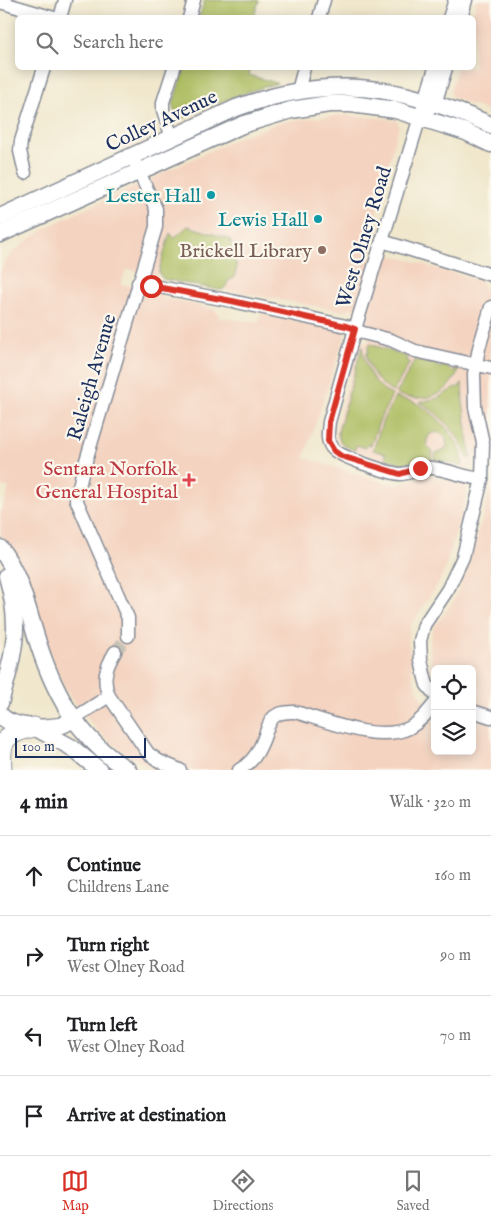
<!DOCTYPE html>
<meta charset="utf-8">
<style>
body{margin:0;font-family:"IM FELL English",serif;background:#f2f2f2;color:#202124}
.controls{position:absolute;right:15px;bottom:15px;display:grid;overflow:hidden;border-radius:8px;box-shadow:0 2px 12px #0003}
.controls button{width:45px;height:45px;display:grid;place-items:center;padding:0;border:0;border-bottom:1px solid #e0e0e0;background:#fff;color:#202124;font:25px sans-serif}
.scale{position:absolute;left:15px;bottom:12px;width:131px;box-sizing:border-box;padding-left:5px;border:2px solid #1b2f5e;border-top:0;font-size:14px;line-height:18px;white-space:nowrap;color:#1b2f5e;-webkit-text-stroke:4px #fbf7ec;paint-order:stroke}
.stop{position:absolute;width:15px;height:15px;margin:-11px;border:4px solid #d93025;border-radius:50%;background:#fff}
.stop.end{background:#d93025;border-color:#fff;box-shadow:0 1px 5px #0008}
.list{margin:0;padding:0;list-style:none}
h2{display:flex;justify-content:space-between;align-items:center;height:65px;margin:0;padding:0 20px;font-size:21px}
h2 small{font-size:16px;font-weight:400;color:#757577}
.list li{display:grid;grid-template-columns:32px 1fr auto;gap:15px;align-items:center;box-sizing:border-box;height:80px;padding:0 20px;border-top:1px solid #e0e0e0}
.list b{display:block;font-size:19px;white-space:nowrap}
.list p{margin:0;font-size:16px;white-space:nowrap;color:#757577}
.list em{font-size:16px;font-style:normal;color:#757577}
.icon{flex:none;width:28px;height:28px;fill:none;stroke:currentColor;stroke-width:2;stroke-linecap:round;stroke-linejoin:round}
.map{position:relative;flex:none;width:491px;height:770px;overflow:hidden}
.search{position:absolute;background:#fff;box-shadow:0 2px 12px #0003;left:15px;right:15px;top:15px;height:55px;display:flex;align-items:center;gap:12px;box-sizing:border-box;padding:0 18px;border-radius:8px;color:#757577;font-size:19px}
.sheet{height:385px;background:#fff}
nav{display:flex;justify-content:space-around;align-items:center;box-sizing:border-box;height:70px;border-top:1px solid #e0e0e0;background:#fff;font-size:14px;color:#757577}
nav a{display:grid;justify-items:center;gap:2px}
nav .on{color:#d93025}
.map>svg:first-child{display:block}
.built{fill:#f4d3c0}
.green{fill:#acbc5f;stroke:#64765e}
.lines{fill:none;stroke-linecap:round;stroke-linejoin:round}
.minor-tunnel{stroke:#c5c2b6;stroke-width:12;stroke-dasharray:12 6;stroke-linecap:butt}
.minor-casing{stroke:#868b95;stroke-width:15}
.major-casing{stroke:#868b95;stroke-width:19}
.highway-casing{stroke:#868b95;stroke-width:21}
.minor{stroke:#fff;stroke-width:12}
.major{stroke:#fff;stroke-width:16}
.highway{stroke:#fff;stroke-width:19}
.route{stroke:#d93025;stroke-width:6}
.culture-dot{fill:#0f9aa8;stroke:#fbf7ec;stroke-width:2}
.education-dot{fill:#8d6e63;stroke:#fbf7ec;stroke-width:2}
.health-dot{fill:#e0444e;stroke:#fbf7ec;stroke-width:2}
.labels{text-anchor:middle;stroke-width:4.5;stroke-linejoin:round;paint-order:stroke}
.street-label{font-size:20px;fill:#1b2f5e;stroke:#fbf7ec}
.culture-label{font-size:20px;fill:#0d838f;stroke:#fbf7ec;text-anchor:end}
.education-label{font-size:20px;fill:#785e54;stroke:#fbf7ec;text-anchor:end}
.health-label{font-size:20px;fill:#be3a42;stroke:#fbf7ec;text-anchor:end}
</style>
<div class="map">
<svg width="491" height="770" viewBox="0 0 491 770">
<rect width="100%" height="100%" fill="#fbf7ec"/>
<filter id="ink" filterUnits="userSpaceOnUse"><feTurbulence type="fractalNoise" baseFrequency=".02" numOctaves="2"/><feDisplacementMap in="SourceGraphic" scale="10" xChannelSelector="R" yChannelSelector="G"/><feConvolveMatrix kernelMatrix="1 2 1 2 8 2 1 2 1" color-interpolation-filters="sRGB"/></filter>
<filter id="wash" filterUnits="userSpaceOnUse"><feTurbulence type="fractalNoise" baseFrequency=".0096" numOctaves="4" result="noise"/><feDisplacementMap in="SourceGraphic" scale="20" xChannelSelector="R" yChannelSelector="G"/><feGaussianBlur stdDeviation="1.12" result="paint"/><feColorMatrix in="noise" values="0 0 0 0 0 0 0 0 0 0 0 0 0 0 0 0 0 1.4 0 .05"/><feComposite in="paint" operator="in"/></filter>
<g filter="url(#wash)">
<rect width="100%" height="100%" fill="#f0e7cc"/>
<g class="built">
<polygon points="477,0 491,0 491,112 453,98 450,93 457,68 474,68 474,18 472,17"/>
<polygon points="342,115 389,119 397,121 399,125 386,172 366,257 383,262 384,258 390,255 409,260 480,281 486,291 491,293 491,455 474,456 472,465 468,468 464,468 430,459 415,460 401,465 343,447 336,438 336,428 358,347 361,343 368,342 371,327 366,318 351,308 343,311 209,287 126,269 121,284 162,292 161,298 193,304 215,310 219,316 218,319 224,318 259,323 261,314 342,331 345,335 304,458 396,486 421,476 434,476 464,485 467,488 467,493 445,569 439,582 410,626 408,638 413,679 417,689 435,719 435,751 472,751 472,669 435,669 435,678 431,661 430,640 434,627 453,602 466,573 491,488 491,770 156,770 126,754 107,739 94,726 75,704 63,684 53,661 32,595 20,565 0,532 0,510 2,511 9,488 0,485 0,273 5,261 13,252 33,237 51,225 240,137 278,123 295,120"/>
</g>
<g class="green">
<polygon points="205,0 256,0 259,1 254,17 199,17"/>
<polygon points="184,68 251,68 249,75 277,83 247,92 183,118 174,111 173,104"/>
<path d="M188,226L230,239L237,267L234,278L229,280C226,285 226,290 219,290L163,279L159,273V270L170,233L174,238Z"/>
<path d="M371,344L407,357L406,361L410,362L393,392C378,384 369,370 366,354L368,353V346Z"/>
<path d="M362,346C365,367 372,384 392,395L380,419L371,445L367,444L366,448L356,445L355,450C345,447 338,443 338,432Z"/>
<path d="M415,360L436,364V366L441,368L442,365L449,367V370L454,372L455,369L459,370C457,375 455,376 453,380C442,399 418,402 396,394Z"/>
<path d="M462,383L463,402L471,458H468C458,433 442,416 420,402L438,398L455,387L458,388Z"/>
<path d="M395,397C401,399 408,400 414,402C437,413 453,433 463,455L461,457L463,463L462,466L434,459L436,453L443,451L447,446L445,436L437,432L430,434L427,440V446L433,452L432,459L415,460L404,464L385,458L386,454L373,450L383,420Z"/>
</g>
</g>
<g filter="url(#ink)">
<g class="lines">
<polyline class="minor-tunnel" points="115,652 128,636"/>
<defs>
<g id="minor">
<polyline points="0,2 54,18"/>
<polyline points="60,18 65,0"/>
<polyline points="189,18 194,0"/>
<polyline points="319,18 324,0"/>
<polyline points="449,18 455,0"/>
<polyline points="461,18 466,0"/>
<path d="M435,68L355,329L329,422C328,432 326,440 332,448C337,456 389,473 400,474C411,474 420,466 433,468C450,470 465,478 482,479"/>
<polyline points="298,91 304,68"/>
<polyline points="429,109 435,104 446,68"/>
<polyline points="172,138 163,110 163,102 174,68"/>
<polyline points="25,173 20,151 21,141 44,68"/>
<polyline points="382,241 491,275"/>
<polyline points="138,283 232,301 346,326 363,333 391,340 415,351 491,368"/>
<polyline points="128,636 128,618 76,499 82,474 156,227 156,209 135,163"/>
<path d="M115,652C106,667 102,680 109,696L148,753L159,761L180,770"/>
<polyline points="435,695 427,685 425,678 421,660 420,641 424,625 448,589 463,557 482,479 483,443 475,407 474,374 479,348 491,307"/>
<polyline points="472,711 491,717"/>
<polyline points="73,719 109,696"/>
<path d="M239,770C248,765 256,756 260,747C271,726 265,711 295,712C327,721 378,743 409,728C420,722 427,713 435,703"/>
</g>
<g id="major">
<path d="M0,217L236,108C331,73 400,85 491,125"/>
<polyline points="0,234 242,125 291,110 329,104 351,104 396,110 466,132 491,144"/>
<path d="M0,548C19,573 26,603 35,633C52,690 76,737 128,770"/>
<path d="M0,703C14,653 22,627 7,576"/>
<path d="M0,715C12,728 42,729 59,726C64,725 68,722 73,719"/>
<polyline points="34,727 71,747 99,770"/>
</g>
<path id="highway" d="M2,770C0,738 5,734 34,727"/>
</defs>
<use href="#minor" class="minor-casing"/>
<use href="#major" class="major-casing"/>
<use href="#highway" class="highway-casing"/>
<use href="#minor" class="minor"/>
<use href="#major" class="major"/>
<use href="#highway" class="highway"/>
</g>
</g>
<g class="lines" filter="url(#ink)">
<polyline class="route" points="151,286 232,301 346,326 355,329 329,422 328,441 334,451 341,456 400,474 420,468"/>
</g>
<g class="culture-dot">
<circle cx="211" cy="195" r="5"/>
<circle cx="318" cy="219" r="5"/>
</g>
<circle class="education-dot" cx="322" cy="250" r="5"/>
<path class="health-dot" d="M186.5 472.5h5v5h5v5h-5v5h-5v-5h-5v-5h5z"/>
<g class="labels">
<g class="street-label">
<text transform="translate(161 120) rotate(-25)" y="7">Colley Avenue</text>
<text transform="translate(363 237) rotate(-73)" y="7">West Olney Road</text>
<text transform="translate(91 377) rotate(-74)" y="7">Raleigh Avenue</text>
</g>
<g class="culture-label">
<text x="201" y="202">Lester Hall</text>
<text x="308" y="226">Lewis Hall</text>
</g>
<g class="education-label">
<text x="312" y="257">Brickell Library</text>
</g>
<g class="health-label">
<text x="178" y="475">Sentara Norfolk<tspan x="178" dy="23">General Hospital</tspan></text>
</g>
</g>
</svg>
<div class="controls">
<button><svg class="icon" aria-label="locate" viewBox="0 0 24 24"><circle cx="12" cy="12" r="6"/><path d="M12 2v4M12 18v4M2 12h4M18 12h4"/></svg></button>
<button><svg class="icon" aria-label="layers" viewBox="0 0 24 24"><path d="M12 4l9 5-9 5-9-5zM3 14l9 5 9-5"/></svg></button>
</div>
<div class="scale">100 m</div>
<div class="stop" style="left:151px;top:286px"></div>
<div class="stop end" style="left:420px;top:468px"></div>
<div class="search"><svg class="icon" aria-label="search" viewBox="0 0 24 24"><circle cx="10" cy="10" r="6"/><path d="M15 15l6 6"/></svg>Search here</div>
</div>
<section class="sheet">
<h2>4 min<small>Walk · 320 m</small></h2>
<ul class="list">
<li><svg class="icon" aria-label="ahead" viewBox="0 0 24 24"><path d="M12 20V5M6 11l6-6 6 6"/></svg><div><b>Continue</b><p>Childrens Lane</p></div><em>160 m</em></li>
<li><svg class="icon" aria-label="right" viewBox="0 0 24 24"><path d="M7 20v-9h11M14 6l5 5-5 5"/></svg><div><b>Turn right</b><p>West Olney Road</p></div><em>90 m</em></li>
<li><svg class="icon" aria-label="left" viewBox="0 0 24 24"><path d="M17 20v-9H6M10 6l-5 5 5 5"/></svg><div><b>Turn left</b><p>West Olney Road</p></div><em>70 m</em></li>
<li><svg class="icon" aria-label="arrive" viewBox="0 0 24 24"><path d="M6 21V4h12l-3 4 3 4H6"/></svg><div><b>Arrive at destination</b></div></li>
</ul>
</section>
<nav>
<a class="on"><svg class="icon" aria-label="map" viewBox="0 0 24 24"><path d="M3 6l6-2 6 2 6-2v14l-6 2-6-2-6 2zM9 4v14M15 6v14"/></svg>Map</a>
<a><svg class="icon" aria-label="directions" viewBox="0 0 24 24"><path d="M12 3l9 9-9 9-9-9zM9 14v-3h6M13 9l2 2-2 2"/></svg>Directions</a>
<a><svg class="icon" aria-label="saved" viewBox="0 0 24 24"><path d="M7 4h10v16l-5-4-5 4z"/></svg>Saved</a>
</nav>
